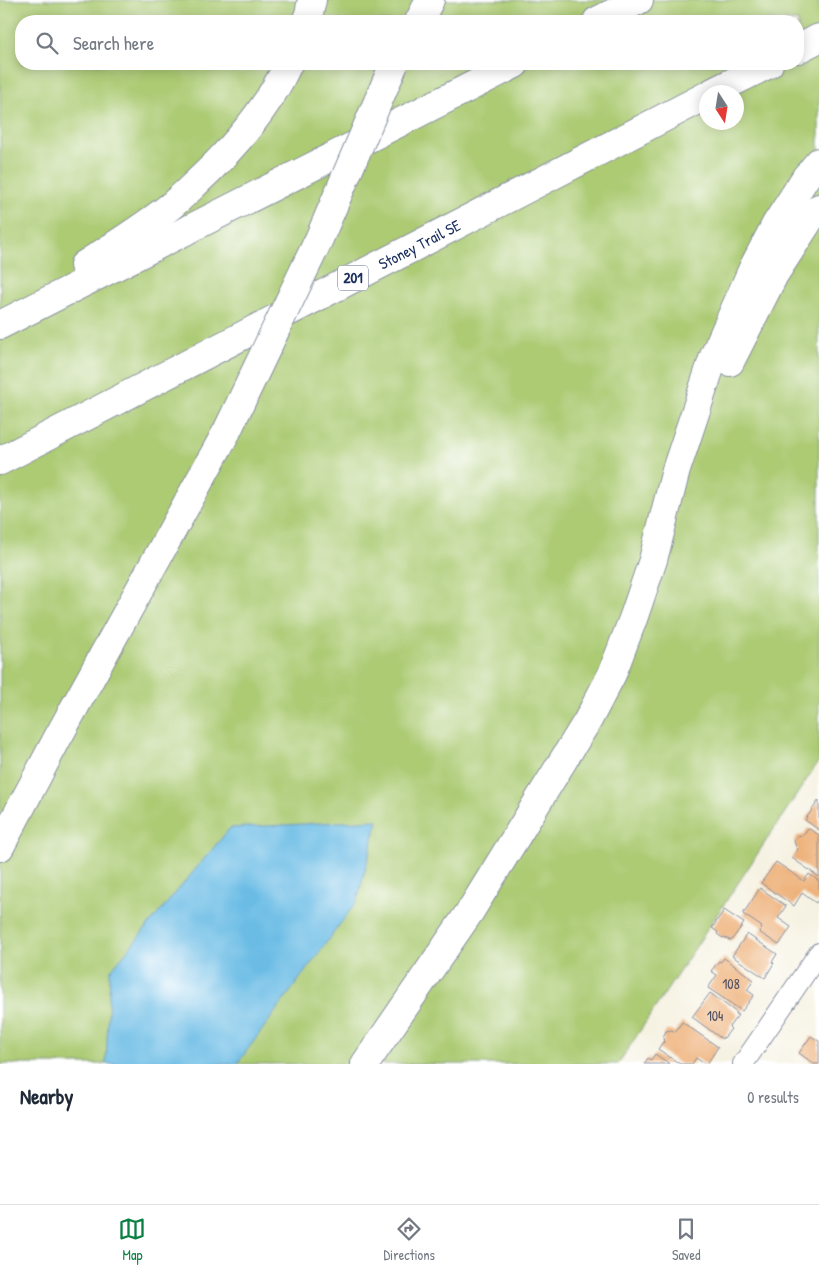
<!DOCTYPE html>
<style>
body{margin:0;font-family:"Patrick Hand",sans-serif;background:#f6f6f7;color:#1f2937}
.compass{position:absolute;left:699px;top:85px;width:45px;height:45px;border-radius:50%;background:#fff;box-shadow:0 2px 12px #0003;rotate:168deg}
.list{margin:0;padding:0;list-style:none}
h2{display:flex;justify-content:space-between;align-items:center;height:65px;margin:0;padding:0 20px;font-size:21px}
h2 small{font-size:16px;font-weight:400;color:#747a83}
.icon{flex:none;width:28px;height:28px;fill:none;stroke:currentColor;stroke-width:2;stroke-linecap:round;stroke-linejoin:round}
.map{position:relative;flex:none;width:819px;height:1064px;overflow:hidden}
.search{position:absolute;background:#fff;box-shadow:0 2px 12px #0003;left:15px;right:15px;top:15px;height:55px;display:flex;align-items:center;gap:12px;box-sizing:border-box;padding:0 18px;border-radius:20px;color:#747a83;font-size:19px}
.sheet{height:140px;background:#fff}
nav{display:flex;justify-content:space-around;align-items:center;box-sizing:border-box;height:70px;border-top:1px solid #e0e1e3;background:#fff;font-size:14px;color:#747a83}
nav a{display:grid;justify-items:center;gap:2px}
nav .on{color:#0b8043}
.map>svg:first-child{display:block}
.green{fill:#accb73;stroke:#647d68;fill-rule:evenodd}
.water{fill:#6abce5;stroke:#4276a2}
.building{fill:#eeb179}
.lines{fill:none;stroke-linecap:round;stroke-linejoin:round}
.minor-casing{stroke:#8890a0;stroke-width:22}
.motorway-casing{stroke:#8890a0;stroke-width:30}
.minor{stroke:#fff;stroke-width:20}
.motorway{stroke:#fff;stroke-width:28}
.motorway-bridge-casing{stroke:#8890a0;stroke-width:30;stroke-linecap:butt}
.motorway-bridge{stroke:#fff;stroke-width:28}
.labels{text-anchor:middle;stroke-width:4.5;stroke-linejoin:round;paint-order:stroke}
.number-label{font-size:14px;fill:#505065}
.shield{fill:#fff;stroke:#5f6d8e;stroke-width:1}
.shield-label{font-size:15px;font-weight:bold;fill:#1b2f5e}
.street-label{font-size:16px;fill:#1b2f5e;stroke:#fff}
</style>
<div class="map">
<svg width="819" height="1064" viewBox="0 0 819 1064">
<rect width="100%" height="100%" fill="#fff"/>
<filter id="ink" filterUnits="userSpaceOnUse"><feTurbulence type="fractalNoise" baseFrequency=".02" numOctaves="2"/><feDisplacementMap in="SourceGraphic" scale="10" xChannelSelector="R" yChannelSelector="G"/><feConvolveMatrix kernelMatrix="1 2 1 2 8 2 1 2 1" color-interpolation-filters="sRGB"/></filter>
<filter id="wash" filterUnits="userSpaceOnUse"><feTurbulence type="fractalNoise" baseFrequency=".0096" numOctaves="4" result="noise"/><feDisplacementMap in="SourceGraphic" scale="20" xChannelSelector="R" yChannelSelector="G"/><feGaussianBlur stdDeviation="1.12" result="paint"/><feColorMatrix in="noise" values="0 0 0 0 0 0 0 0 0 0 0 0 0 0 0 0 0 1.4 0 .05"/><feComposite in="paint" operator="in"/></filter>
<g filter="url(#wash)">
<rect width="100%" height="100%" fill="#f6f2e2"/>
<path class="green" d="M0,0H819V761L618,1064H0ZM21,21H798V64H21ZM706,92H736V122H706Z"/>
<polygon class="water" points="378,820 357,901 237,1064 106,1064 110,971 230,828"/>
<g id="blocks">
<g class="building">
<polygon points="819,800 819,830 805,820"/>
<polygon points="808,828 819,835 819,877 792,858 798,849 796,847 794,841 797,836 803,835"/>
<polygon points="776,862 804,881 809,874 819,881 819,898 816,903 802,893 794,906 761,883"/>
<polygon points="760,888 786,906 778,918 791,927 779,945 759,932 762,927 743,914"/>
<polygon points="724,910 744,923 731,941 724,937 723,938 717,934 718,932 712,928"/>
<polygon points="747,934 777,954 772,962 774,963 765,978 732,956"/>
<polygon points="724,958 754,980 747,990 754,995 742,1011 708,988 717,975 711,971 719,961 721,962"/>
<polygon points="710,993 737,1013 736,1014 738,1015 729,1027 731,1029 724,1038 723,1037 722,1039 692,1017"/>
<polygon points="682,1022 718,1047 707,1064 705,1064 696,1058 692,1064 680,1064 658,1049 663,1042 664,1043 663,1037 666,1031 672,1030 675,1032"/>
<polygon points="811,1036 819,1041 819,1064 814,1064 799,1053"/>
<polygon points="655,1054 670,1064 644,1064 648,1058 651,1060"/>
</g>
</g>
</g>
<g filter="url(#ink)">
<use href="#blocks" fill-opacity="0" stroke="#8890a0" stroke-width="1"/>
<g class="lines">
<defs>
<polyline id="minor" points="743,1064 819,953"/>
<g id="motorway">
<polyline points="306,21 309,14 312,0"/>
<polyline points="419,21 430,0"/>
<polyline points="597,21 639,0"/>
<polyline points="798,49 819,38"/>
<polyline points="713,92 769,64"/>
<path d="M84,265C114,246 144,227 172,205C180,198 188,191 195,184C232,150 267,110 288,64"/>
<polyline points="0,325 515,64"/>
<polyline points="730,362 774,275 812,216 819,208"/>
<path id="s1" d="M0,461L706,96"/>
<polyline points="0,847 57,739 227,431"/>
<polyline points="365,1064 471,910 588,720 612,674 634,616 653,560 676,470 714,356 753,268 776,224 806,177 819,162"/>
</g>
</defs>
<use href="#minor" class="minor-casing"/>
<use href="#motorway" class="motorway-casing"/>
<use href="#minor" class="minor"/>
<use href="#motorway" class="motorway"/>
<defs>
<polyline id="motorway-bridge" points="227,431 319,239 394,64"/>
</defs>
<use href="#motorway-bridge" class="motorway-bridge-casing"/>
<use href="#motorway-bridge" class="motorway-bridge"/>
</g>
</g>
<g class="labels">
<g class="number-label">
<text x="731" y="989">108</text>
<text x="715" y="1021">104</text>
</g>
<rect class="shield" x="338" y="265.5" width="30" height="25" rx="4"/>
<g class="shield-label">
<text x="353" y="283">201</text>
</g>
<g class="street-label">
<text dy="6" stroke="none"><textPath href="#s1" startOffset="472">Stoney Trail SE</textPath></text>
</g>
</g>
</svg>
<svg class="compass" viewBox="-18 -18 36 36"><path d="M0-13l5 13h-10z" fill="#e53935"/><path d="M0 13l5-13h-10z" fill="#747a83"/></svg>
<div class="search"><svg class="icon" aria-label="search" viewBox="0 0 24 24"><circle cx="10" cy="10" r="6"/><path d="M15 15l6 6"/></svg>Search here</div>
</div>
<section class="sheet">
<h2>Nearby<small>0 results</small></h2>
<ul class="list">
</ul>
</section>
<nav>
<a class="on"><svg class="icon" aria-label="map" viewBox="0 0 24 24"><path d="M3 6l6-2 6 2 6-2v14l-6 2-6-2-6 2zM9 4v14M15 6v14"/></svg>Map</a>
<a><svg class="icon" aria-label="directions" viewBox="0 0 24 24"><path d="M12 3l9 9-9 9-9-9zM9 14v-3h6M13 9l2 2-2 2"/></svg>Directions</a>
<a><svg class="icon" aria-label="saved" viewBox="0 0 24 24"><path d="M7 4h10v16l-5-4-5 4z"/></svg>Saved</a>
</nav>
